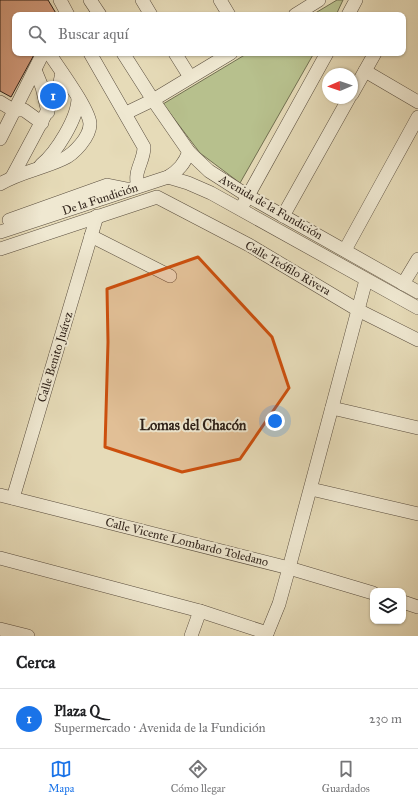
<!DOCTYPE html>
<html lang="es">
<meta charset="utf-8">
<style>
body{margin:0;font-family:"IM FELL Great Primer",serif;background:#f2f2f2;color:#202124}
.controls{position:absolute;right:12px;bottom:12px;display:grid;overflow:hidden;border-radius:8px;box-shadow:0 1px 3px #0004}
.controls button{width:36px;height:36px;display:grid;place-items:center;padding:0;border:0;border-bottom:1px solid #e0e0e0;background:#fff;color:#202124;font:20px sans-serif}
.compass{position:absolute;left:322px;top:68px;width:36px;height:36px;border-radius:50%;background:#fff;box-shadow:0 1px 3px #0004;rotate:268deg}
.you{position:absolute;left:275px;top:421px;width:14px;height:14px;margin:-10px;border:3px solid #fff;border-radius:50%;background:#1a73e8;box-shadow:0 0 0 6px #1a73e833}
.badge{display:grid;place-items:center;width:26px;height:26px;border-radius:50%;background:#1a73e8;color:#fff;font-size:13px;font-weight:700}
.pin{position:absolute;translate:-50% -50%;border:2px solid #fff;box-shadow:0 1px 4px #0006}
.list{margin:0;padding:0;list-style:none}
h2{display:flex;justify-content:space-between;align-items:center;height:52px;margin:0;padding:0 16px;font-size:17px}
h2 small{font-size:13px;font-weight:400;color:#757577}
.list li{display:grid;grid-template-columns:26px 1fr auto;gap:12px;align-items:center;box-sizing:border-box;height:60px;padding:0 16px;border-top:1px solid #e0e0e0}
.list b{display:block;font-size:15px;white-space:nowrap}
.list p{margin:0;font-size:13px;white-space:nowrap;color:#757577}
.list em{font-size:13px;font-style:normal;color:#757577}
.icon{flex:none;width:22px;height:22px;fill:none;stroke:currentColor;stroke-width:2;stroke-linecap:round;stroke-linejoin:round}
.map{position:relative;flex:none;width:418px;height:636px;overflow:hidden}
.search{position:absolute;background:#fff;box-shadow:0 1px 3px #0004;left:12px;right:12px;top:12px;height:44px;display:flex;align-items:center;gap:10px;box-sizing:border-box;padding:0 14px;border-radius:8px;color:#757577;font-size:15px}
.sheet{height:112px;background:#fff}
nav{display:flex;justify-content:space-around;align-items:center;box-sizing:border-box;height:56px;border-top:1px solid #e0e0e0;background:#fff;font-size:11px;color:#757577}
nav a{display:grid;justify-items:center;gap:2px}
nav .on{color:#1a73e8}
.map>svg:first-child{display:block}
.green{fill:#b7c08d;stroke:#727052}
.building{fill:#d29a7b;stroke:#2c1f17}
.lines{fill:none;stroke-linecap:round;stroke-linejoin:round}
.minor-casing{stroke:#5a4e3f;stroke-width:14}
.minor{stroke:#efe8d1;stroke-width:13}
.marked{fill:#cc500e;fill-opacity:0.2;stroke:#cc500e;stroke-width:3;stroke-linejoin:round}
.labels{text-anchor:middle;stroke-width:4;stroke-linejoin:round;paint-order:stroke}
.street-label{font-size:12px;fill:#2c1f17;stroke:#efe8d1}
.quarter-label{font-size:14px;font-weight:bold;fill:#2c1f17;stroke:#efe8d1}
</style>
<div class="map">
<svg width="418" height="636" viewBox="0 0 418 636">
<rect width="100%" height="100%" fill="#e6dbb8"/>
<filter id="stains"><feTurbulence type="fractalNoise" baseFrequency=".005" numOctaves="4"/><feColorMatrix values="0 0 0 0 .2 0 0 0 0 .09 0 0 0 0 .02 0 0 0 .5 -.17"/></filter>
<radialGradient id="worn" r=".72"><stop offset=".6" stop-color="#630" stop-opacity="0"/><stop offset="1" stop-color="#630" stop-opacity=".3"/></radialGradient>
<g class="green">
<polygon points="337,0 343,0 336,15 312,15"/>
<polygon points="248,53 314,53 240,183 200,153 163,104"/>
</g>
<polygon class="building" points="0,0 48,0 57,15 15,15 15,53 35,53 11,97 0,91"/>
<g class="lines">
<defs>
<g id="minor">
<polyline points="60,0 68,15"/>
<polyline points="90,0 100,15"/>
<polyline points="142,0 151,15"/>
<polyline points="220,0 229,15"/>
<polyline points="295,15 319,0"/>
<polyline points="348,15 356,0"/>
<path d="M90,53L144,147C144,162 133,171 138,186"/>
<polyline points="123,53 153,100 189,152 209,171 248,196 418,292"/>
<polyline points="175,53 190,77"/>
<polyline points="35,70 42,87 48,112"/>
<polyline points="365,71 418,102"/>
<polyline points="352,94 375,53"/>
<polyline points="0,102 13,110 24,110 42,123"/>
<polyline points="126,113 153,100 231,53"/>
<polyline points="0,139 43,53"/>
<path d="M41,165C56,153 78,118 78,98"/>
<polyline points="12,177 58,91 62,73"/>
<polyline points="168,177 188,183 211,193 418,308"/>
<path d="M0,184C20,172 42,169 63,159C74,154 90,137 90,124C90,110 58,67 49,53"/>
<polyline points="244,203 327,53"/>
<polyline points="283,216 349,98"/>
<polyline points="9,220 107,185 127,189"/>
<path d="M0,232L168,177C179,170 184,164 189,152"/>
<polyline points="91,236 170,276"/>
<polyline points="0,249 157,197 249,245 358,310 418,340"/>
<polyline points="345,250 418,117"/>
<polyline points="403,284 418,259"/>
<polyline points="332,408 418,428"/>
<polyline points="311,489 418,514"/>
<polyline points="0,495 289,568 373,593"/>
<polyline points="13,498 97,216"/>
<polyline points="0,558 200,611 267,633"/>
<polyline points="403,602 418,607"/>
<polyline points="0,629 28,636"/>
<polyline points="191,636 200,611"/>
<polyline points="266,636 279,604 289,568 366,280"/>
</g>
</defs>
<use href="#minor" class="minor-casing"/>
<use href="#minor" class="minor"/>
</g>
<path class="marked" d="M198,257L272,337L289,388L240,459L182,472L105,447L108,342L107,289Z"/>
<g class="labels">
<g class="street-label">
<text transform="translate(100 199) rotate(-18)" y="4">De la Fundición</text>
<text transform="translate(271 207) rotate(30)" y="4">Avenida de la Fundición</text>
<text transform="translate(288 268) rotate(30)" y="4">Calle Teófilo Rivera</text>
<text transform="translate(55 357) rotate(-73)" y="4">Calle Benito Juárez</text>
<text transform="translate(187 542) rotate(14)" y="4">Calle Vicente Lombardo Toledano</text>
</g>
<g class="quarter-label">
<text x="193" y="430">Lomas del Chacón</text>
</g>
</g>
<rect width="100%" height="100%" filter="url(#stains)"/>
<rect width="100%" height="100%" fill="url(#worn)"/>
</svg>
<div class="controls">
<button><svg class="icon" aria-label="layers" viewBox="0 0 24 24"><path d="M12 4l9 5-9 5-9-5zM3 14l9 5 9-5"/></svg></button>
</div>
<svg class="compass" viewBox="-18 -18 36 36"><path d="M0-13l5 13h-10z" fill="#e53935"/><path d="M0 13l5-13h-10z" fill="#757577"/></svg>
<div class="you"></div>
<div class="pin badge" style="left:53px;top:96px">1</div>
<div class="search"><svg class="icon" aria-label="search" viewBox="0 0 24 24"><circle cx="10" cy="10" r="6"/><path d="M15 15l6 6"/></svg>Buscar aquí</div>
</div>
<section class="sheet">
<h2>Cerca<small></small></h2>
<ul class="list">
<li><span class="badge">1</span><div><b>Plaza Q</b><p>Supermercado · Avenida de la Fundición</p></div><em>230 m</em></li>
</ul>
</section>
<nav>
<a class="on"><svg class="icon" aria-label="map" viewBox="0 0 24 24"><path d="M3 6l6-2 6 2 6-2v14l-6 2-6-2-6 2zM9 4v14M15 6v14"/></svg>Mapa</a>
<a><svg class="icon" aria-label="directions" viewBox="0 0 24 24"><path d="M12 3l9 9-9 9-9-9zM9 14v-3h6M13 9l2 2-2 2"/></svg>Cómo llegar</a>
<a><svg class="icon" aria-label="saved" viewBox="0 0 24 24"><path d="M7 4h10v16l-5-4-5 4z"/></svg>Guardados</a>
</nav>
